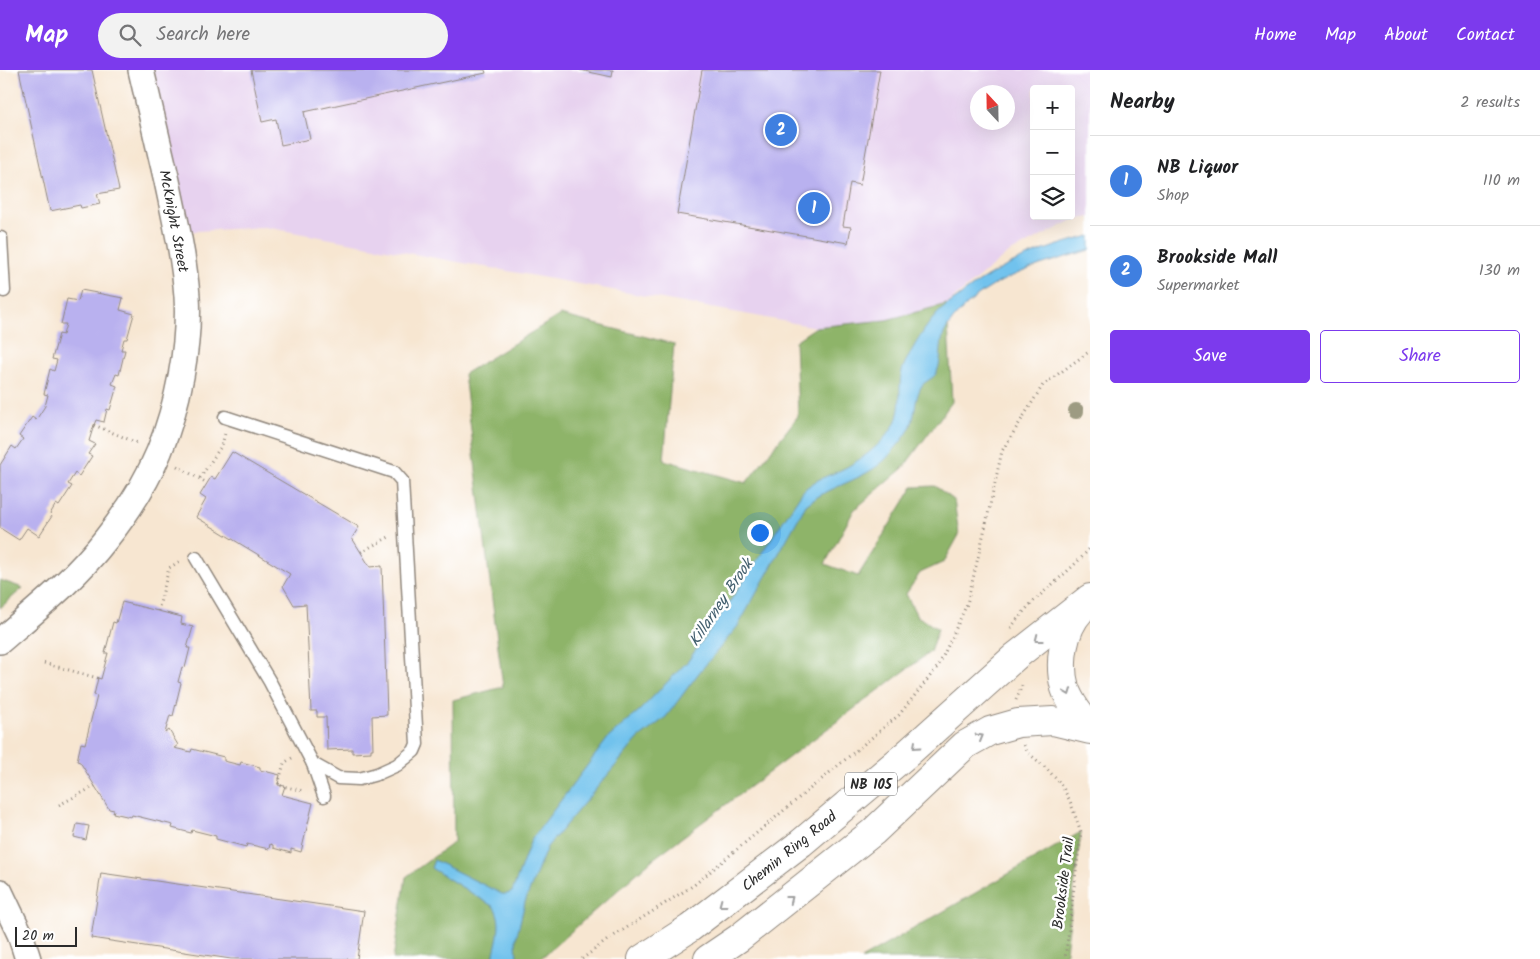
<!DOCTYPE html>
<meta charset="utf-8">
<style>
body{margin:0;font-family:Kalam,sans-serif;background:#f2f2f2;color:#202124}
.controls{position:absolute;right:15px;top:15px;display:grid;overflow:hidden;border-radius:5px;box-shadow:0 5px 20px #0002}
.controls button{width:45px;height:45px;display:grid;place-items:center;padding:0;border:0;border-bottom:1px solid #e0e0e0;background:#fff;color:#202124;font:25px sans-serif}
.compass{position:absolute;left:970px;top:15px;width:45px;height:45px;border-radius:50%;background:#fff;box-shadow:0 5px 20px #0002;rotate:338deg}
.scale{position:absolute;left:15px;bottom:12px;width:62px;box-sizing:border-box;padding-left:5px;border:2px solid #2b2b2b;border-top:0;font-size:14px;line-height:18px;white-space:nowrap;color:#2b2b2b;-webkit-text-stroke:4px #fff;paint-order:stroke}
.you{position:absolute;left:759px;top:462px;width:18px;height:18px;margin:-12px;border:4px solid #fff;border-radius:50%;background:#1a73e8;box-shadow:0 0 0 8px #1a73e833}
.badge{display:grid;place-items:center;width:32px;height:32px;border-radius:50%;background:#7c3aed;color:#fff;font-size:16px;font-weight:700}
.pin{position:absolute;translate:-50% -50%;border:2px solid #fff;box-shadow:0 1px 5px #0006}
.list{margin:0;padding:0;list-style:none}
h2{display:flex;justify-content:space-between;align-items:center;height:65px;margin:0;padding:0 20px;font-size:21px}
h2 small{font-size:16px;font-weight:400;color:#757577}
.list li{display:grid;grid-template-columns:32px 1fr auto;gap:15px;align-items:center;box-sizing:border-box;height:90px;padding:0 20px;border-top:1px solid #e0e0e0}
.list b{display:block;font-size:19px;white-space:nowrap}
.list p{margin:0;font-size:16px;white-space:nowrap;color:#757577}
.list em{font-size:16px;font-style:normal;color:#757577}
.actions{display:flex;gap:10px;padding:15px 20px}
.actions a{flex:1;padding:11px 0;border:1px solid #7c3aed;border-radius:5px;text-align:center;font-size:18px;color:#7c3aed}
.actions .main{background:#7c3aed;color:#fff}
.icon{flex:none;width:28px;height:28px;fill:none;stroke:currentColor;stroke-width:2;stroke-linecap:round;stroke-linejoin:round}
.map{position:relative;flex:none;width:1090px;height:889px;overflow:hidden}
header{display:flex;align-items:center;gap:30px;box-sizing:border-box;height:70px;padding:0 25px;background:#7c3aed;color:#fff}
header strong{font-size:24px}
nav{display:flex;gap:28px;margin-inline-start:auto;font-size:18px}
.search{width:350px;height:45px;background:#f2f2f2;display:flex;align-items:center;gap:12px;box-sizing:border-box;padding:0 18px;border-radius:28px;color:#757577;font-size:19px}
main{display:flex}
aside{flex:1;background:#fff}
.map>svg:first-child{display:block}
.built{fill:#e7d2ef;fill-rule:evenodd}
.forest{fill:#8eb469;stroke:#5c704a}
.water{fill:#71c2ed;stroke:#4e768c}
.building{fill:#b9b1ef}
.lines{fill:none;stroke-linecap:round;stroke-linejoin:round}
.lane-casing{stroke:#91887e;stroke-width:15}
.street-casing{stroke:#91887e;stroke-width:28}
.highway-casing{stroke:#91887e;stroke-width:30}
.path{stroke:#91887e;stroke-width:3;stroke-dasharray:1 4;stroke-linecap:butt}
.lane{stroke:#fff;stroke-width:12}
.street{stroke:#fff;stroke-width:25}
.highway{stroke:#fff;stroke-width:28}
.tree{fill:#9d9b82}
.oneway{stroke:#a0a0a0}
.labels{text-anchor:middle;stroke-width:5;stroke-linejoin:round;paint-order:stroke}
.shield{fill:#fff;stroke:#6b6b6b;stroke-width:1}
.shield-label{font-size:14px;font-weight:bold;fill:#2b2b2b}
.street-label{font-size:15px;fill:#2b2b2b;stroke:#fff}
.water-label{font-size:16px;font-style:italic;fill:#44606f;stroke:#fff}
</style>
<header>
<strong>Map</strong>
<div class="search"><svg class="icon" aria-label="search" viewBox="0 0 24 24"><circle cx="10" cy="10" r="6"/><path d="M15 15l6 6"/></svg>Search here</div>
<nav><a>Home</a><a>Map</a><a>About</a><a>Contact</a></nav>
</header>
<main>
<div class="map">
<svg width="1090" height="889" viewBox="0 0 1090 889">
<rect width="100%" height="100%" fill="#fff"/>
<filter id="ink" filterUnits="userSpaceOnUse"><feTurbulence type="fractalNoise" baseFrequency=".02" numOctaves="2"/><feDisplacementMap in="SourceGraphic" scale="10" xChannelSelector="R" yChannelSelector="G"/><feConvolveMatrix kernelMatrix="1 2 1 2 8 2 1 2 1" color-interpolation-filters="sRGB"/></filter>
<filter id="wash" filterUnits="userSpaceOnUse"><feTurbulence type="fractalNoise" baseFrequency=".0096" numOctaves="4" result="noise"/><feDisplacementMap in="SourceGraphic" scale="20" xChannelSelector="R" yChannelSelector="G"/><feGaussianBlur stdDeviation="1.12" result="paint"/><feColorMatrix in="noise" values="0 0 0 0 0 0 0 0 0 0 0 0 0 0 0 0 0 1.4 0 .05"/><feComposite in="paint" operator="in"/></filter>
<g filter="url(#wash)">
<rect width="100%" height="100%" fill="#f7e6d1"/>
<path class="built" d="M141,0H1090V147L1073,150L1007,184L947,234L886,250L816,257L265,157L179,162ZM1034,19H1071V146H1034ZM978,22H1008V52H978Z"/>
<g class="forest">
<polygon points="947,234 952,332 903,398 854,440 825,494 858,506 913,417 935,416 954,430 959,465 944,492 920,503 906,524 917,546 938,559 930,582 653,789 540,889 393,889 406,807 454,772 453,630 503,617 464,304 560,245 674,274 664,390 746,413 798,346 795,271 816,257 886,250"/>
<polygon points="0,510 23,518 0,538"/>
<polygon points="1081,762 1065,889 861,889"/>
</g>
<path class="water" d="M1090,166V180C1038,195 979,210 947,258C938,271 943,288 937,302C934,309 924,311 921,317C914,330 916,345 910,358C906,366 898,375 892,382C870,410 833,413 806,435L738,556L698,604L666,647L638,669L547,777L525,832L516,869L517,889H493C496,871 504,853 494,837L431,798L434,790L502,824H507L512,822L531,770L608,668L640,640L688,591L724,540L803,421C814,410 825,407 839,401C860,391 881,376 894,355C905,335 895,313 905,293C914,276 925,256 939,242C944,237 951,232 957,228C995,197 1042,178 1090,166Z"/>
<g id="blocks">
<g class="building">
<polygon points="19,0 92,0 119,120 97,124 100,134 81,138 80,135 50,141"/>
<polygon points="251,0 485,0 486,3 304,42 310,69 281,75 276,49 262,52"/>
<polygon points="580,0 613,0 612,7"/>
<polygon points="702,0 880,0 860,115 850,113 843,156 851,157 848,173 677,144"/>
<polygon points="81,220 123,228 120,240 134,244 127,269 124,269 121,280 125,280 119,305 116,304 112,314 117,316 110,340 107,339 104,352 96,350 94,355 89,371 95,374 88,384 92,386 79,406 75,403 68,414 72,416 59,436 56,434 50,444 52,446 39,466 27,458 19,470 0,458 0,395 12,376 16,379 23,369 19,366 32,347 36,350 45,336 48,325 44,324 50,299 54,301 57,290 52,289 59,264 63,265 66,254 61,254 67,229 78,231"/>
<polygon points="232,382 359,457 352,468 370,497 382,496 387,645 372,646 373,679 371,679 371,682 352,683 352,679 327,680 326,647 317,647 317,641 311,641 306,534 294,535 283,516 290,504 196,447 206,429 200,425 211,407 215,409"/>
<polygon points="122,532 182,547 181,554 193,557 187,578 190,578 185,598 182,597 178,612 181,613 173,646 170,645 165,663 169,660 178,675 174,678 191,682 192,679 224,687 224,691 240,695 241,692 260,697 260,700 280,705 278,715 285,716 282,725 313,733 301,782 291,779 291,783 273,778 273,775 270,774 269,779 247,774 246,777 216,769 216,766 192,760 191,763 172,758 173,755 132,745 131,747 113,743 114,740 109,739 80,692 77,691 81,673 85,674 97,626 94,625 98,608 101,609 108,583 105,583 113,552 116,553"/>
<polygon points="77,754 89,756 86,770 74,767"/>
<polygon points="101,803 364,841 357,889 231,889 91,868"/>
</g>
</g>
</g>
<g filter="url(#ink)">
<use href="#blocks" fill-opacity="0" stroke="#91887e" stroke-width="1"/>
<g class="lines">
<defs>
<g id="lane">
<polyline points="1,168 4,221"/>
<polyline points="196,488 270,612 313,694 338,708 359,709 377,704 397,695 414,681 417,674 402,411 394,402 225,347"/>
<polyline points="313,694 324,726"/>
</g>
<g id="street">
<path d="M0,571C37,539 76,508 106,469C126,444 147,411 159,382C178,336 190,275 187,226C184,187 175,149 167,111C158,74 150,37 141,0"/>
<polyline points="0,822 20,864 28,889"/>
</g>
<g id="highway">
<path d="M1081,540C1063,559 1058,593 1065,618C1070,633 1080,645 1090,657"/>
<polyline points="642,889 690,858 801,773 908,683 1016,586 1090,528"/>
<polyline points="708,889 739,868 873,762 965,675 990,661 1018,653 1053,651 1090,660"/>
</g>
</defs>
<use href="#lane" class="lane-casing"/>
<use href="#street" class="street-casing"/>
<use href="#highway" class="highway-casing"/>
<g class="path">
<polyline points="94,355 140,374"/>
<polyline points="177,396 207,413"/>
<polyline points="200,408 222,375 225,363"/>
<polyline points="361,482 389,467"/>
<polyline points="158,541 169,498 180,491"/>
<path d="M1011,558C1031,527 1066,507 1090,478"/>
<polyline points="44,593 101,609"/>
<polyline points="1016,630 1023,613"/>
<polyline points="1024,675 1027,682 1046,698 1061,714 1070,731 1081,762 1065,889"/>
<polyline points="292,688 284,693 278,715 304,721"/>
<polyline points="59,735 95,716"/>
<polyline points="582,889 609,869 694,815 899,645 939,595 967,534 985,458 1002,381 1043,315 1090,281"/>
</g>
<use href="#lane" class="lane"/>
<use href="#street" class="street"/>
<use href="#highway" class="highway"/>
</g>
<circle class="tree" cx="1076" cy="341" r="8"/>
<defs><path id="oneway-chevron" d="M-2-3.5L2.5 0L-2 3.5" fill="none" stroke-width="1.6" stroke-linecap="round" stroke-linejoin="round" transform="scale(1.25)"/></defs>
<g class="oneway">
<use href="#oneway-chevron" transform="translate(1038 569) rotate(142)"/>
<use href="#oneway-chevron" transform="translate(1068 622) rotate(69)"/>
<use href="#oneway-chevron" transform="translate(980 667) rotate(-30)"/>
<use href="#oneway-chevron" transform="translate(916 676) rotate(138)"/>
<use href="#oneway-chevron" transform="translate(790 829) rotate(-38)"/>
<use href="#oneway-chevron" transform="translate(722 834) rotate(143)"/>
</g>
</g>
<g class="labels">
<rect class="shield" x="845" y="702.5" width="52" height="23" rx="4"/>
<g class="shield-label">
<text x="871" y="719">NB 105</text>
</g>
<g class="street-label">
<text transform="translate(174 151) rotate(79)" y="5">McKnight Street</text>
<text transform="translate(789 781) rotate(-39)" y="5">Chemin Ring Road</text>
<text transform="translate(1063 813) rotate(-83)" y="5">Brookside Trail</text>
</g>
<g class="water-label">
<text transform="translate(720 532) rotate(-56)" y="6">Killarney Brook</text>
</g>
</g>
</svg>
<div class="controls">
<button>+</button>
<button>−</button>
<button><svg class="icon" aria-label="layers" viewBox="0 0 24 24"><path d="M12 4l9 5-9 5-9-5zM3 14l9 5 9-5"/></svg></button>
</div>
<svg class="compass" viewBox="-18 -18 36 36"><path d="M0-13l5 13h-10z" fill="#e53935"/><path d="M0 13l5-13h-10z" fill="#757577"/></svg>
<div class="scale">20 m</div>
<div class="you"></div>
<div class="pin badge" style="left:814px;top:138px;background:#3f7fe0">1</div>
<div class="pin badge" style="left:781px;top:60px;background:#3f7fe0">2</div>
</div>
<aside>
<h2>Nearby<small>2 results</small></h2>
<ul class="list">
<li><span class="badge" style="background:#3f7fe0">1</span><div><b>NB Liquor</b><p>Shop</p></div><em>110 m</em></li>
<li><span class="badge" style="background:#3f7fe0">2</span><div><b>Brookside Mall</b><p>Supermarket</p></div><em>130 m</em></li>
</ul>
<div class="actions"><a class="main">Save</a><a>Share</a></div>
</aside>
</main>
